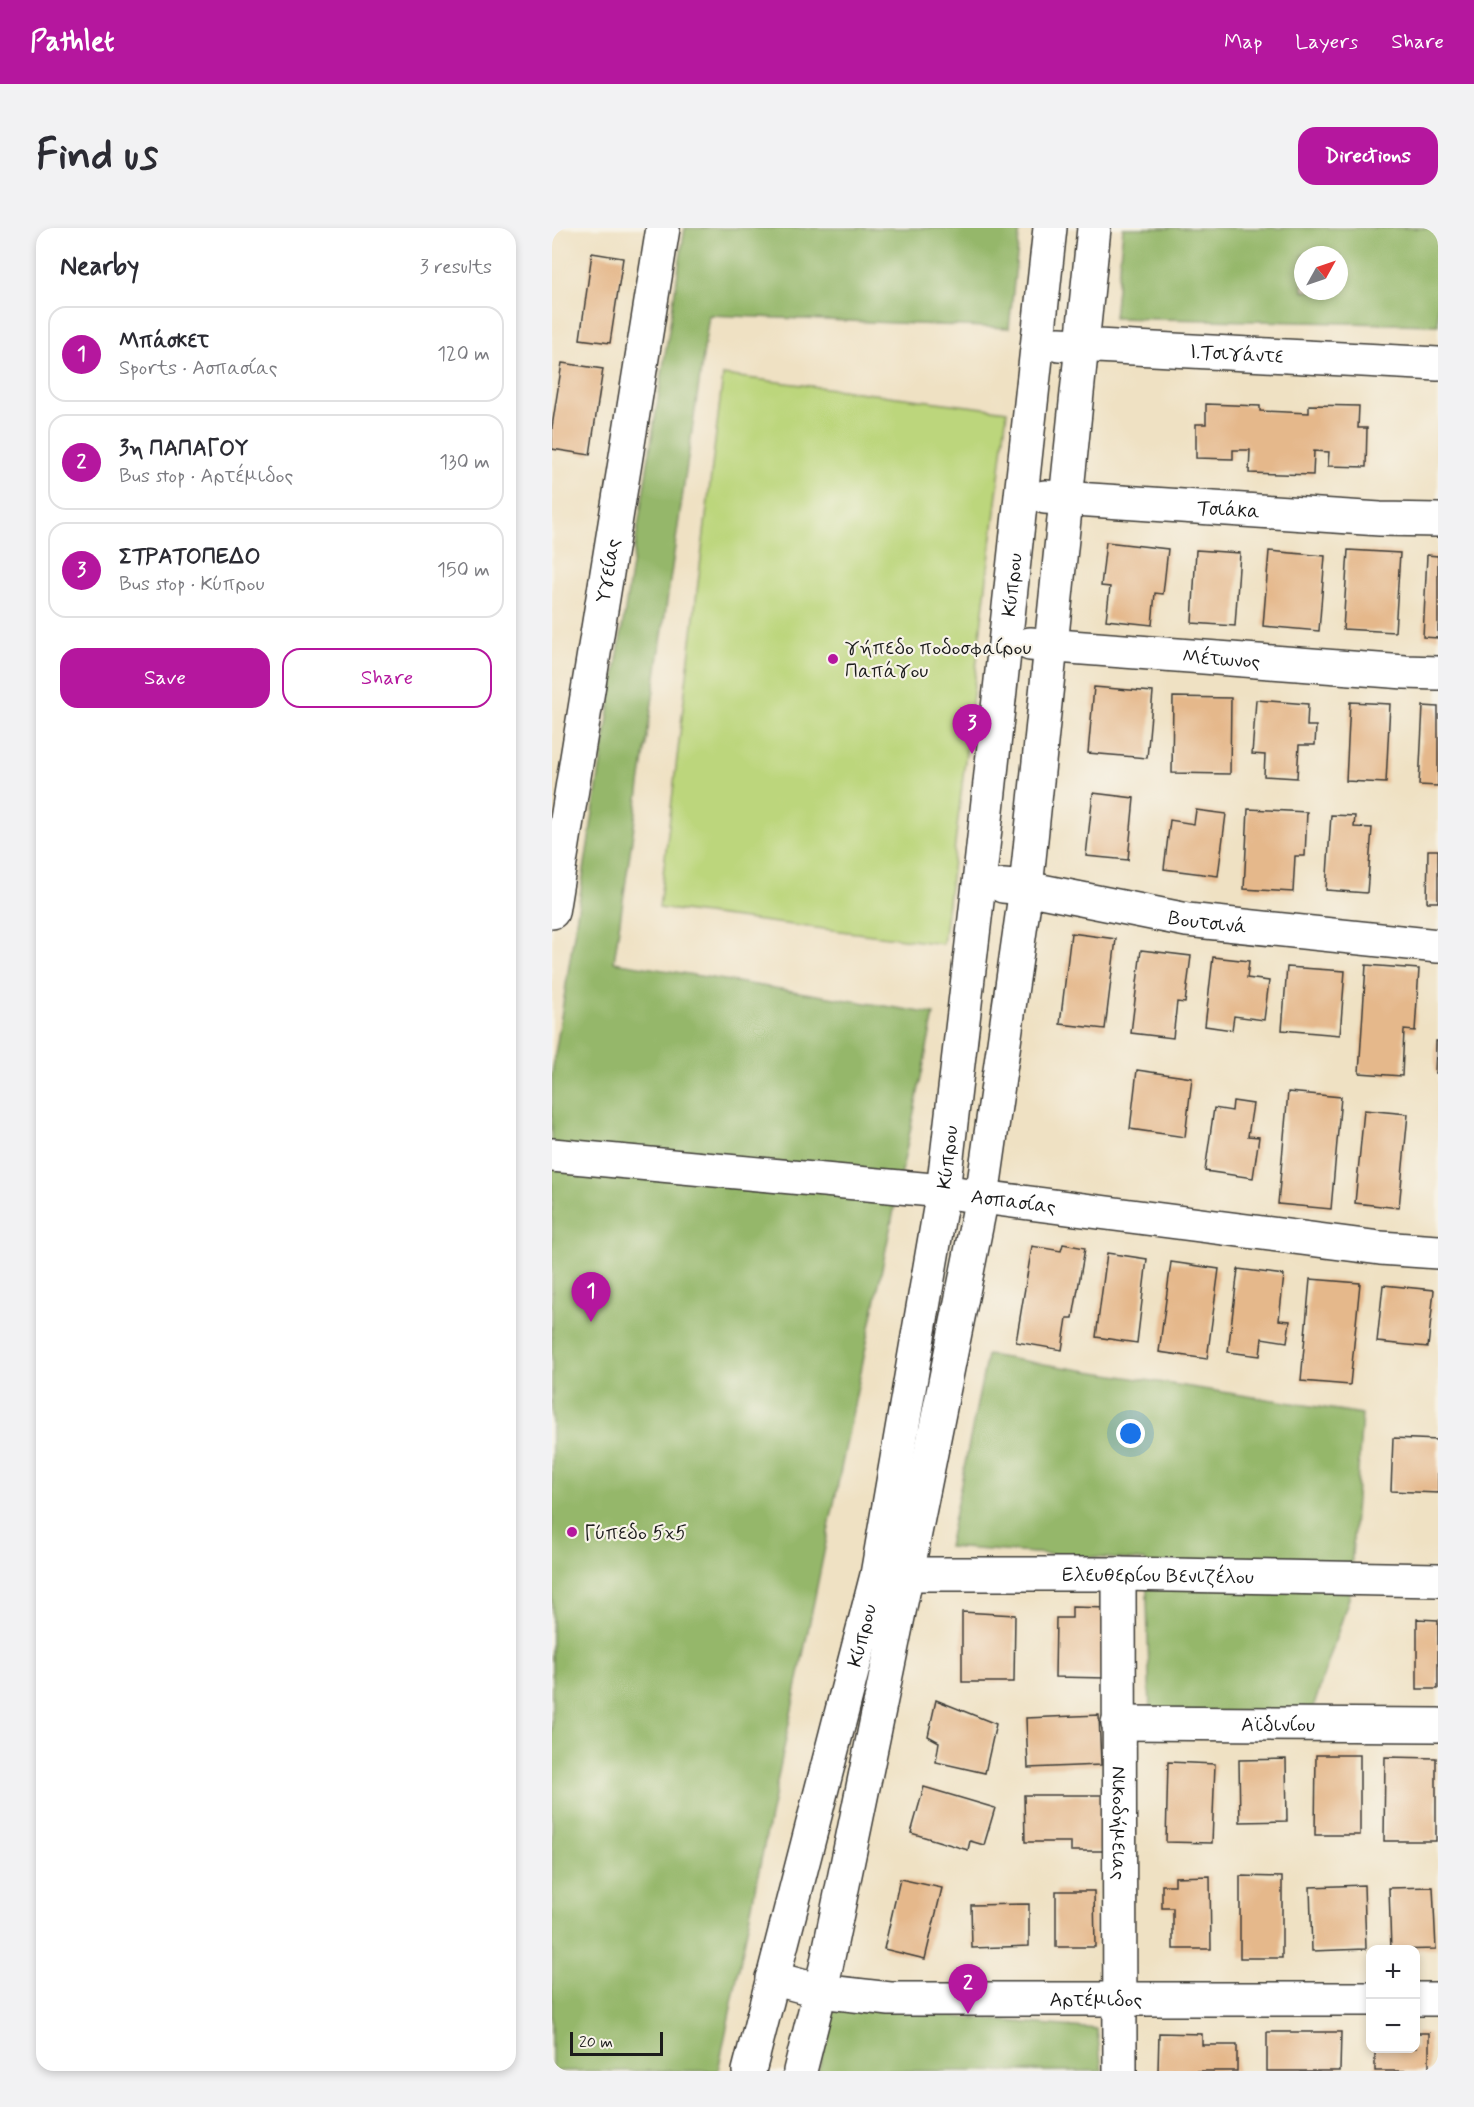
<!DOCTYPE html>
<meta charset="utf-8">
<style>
body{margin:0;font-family:Mynerve,sans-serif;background:#f2f2f3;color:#2b2b33}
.controls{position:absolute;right:18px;bottom:18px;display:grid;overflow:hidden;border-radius:12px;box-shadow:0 3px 9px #0003}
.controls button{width:54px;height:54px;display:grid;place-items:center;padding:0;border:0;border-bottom:2px solid #e1e1e2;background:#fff;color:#2b2b33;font:30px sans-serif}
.compass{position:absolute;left:742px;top:18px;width:54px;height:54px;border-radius:50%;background:#fff;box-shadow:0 3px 9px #0003;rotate:50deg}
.scale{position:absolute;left:18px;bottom:15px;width:93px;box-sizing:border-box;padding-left:6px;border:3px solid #1c1c1c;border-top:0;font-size:16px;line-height:21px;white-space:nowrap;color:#1c1c1c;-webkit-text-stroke:4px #f7f3e8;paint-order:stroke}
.you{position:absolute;left:579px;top:1206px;width:21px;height:21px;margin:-15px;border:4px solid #fff;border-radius:50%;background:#1a73e8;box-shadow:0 0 0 9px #1a73e833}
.badge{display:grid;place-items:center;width:39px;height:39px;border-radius:50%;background:#b5179e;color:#fff;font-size:20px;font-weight:700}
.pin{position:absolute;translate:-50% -50px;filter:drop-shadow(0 2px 3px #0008)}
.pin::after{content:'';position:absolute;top:32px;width:21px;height:18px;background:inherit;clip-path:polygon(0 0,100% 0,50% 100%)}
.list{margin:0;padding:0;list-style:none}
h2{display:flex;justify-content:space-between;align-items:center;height:78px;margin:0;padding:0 24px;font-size:26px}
h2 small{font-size:20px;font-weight:400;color:#7c7c81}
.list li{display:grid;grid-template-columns:39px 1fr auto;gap:18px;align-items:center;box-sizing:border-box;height:96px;margin:0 12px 12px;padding:0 12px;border:2px solid #e1e1e2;border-radius:18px}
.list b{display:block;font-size:22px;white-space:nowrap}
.list p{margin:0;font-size:20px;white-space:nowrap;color:#7c7c81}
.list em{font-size:20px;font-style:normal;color:#7c7c81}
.actions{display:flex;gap:12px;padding:18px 24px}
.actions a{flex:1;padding:14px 0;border:2px solid #b5179e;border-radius:18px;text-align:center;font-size:21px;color:#b5179e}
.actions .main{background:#b5179e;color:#fff}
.map{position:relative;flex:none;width:886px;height:1843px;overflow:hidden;border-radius:18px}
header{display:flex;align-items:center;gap:36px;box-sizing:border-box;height:84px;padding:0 30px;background:#b5179e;color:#fff}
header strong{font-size:28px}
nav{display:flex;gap:33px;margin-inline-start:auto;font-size:21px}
.intro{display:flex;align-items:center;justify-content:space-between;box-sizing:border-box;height:144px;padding:0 36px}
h1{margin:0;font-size:42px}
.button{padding:15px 27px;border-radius:18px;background:#b5179e;color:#fff;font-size:21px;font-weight:700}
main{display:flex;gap:36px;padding:0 36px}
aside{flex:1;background:#fff;border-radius:18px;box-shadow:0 3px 9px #0003}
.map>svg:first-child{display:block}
.green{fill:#bcd67b;stroke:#6c794c;stroke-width:1.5}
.forest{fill:#95b76b;stroke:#586a44;stroke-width:1.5;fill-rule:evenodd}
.building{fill:#e5b88b}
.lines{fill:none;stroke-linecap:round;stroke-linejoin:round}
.minor-casing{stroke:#3c3a35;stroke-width:36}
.minor{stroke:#fff;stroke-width:33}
.poi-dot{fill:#b5179e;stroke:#f7f3e8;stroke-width:2}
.labels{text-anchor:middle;stroke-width:4.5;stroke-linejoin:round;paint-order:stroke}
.street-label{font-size:20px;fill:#1c1c1c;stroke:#f7f3e8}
.poi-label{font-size:20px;fill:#1c1c1c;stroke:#f7f3e8;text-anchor:start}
</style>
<header>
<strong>Pathlet</strong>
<nav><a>Map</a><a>Layers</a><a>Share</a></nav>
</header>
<div class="intro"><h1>Find us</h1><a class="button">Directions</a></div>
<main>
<aside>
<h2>Nearby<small>3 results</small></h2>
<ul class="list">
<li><span class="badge">1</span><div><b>Μπάσκετ</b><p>Sports · Ασπασίας</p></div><em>120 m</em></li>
<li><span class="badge">2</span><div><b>3η ΠΑΠΑΓΟΥ</b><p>Bus stop · Αρτέμιδος</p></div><em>130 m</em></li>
<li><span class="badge">3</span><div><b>ΣΤΡΑΤΟΠΕΔΟ</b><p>Bus stop · Κύπρου</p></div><em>150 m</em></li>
</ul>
<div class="actions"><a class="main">Save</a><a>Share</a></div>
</aside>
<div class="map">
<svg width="886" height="1843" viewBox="0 0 886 1843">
<rect width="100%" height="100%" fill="#f7f3e8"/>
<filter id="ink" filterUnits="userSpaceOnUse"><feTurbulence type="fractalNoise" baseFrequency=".0167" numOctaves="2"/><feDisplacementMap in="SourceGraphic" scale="12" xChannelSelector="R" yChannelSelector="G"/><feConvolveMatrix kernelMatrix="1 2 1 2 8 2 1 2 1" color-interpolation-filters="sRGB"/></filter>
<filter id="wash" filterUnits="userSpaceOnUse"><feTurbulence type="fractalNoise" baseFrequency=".008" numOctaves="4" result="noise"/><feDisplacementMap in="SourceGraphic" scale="24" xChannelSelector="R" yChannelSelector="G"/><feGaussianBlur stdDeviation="1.35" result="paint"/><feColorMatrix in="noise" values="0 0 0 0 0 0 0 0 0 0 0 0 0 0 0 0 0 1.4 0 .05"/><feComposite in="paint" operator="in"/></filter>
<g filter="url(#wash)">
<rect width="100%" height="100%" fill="#efe1c3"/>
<polygon class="green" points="171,147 455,183 391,716 107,680"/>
<g class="forest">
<polygon points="133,0 468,0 457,100 157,87 62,734 382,786 166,1843 0,1843 0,846"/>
<path d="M571,0H886V97L562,90ZM751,27H787V63H751Z"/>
<polygon points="435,1127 810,1186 797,1370 759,1487 598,1486 594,1333 396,1319"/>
<polygon points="283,1778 545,1801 550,1843 266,1843"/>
</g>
<g id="blocks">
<g class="building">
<polygon points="40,25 71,30 58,115 28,111"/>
<polygon points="10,135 51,141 38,227 0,221 0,199"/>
<polygon points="654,176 708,178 708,183 757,185 757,177 807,178 806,200 815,200 814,239 776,238 777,224 762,223 761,247 697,245 698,222 681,222 681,231 644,230 644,196 654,196"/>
<polygon points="554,314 616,321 611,366 603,365 600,397 554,392 558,359 549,358"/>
<polygon points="644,322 688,325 683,398 640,395"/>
<polygon points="796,322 848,325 843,404 791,401"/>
<polygon points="717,323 773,328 767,403 711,398"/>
<polygon points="875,327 886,328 886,410 871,409"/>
<polygon points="542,459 601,464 595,530 536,525"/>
<polygon points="621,469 679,470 678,546 620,545"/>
<polygon points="704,472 756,476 755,498 764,498 763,517 747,517 745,550 712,548 713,527 700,526"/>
<polygon points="798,474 838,476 834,555 794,553"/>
<polygon points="871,478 886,479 886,558 867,557"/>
<polygon points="541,565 582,570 576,632 534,628"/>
<polygon points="696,581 755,584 753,628 743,628 741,664 692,661"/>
<polygon points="644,582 674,586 666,648 612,641 618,592 642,596"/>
<polygon points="779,587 803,588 802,599 820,600 815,665 774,662"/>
<polygon points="876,622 886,622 886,674 875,674"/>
<polygon points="519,705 564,711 553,801 508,796"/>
<polygon points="589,722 639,728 633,775 625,774 621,810 579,805"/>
<polygon points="661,729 697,733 695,750 717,753 712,792 682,788 680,802 653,798"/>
<polygon points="814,737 867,741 863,803 852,802 850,848 807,845"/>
<polygon points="735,739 793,743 788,807 730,802"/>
<polygon points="884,813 886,813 886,845 883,845"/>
<polygon points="585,842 640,850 633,909 578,901"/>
<polygon points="736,864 789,869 779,981 726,976"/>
<polygon points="681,873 701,876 696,908 707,909 701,950 653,943 662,880 680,883"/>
<polygon points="812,882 856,886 847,980 803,975"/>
<polygon points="511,1016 533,1020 521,1090 515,1090 510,1122 464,1114 480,1018 509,1023"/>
<polygon points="555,1025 595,1031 585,1115 544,1109"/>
<polygon points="619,1034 667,1041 655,1131 607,1124"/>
<polygon points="686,1041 732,1047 727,1092 738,1093 735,1114 710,1110 708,1128 676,1124"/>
<polygon points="758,1051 808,1055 798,1157 749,1153"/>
<polygon points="831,1057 882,1062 876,1119 825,1114"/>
<polygon points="841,1210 886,1212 886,1265 839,1263"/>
<polygon points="520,1379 556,1380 555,1450 503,1449 504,1390 520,1390"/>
<polygon points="410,1384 463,1387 462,1454 410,1454"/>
<polygon points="865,1391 886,1392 886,1461 865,1461"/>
<polygon points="384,1472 444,1496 433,1545 384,1534 387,1514 376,1508"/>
<polygon points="547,1487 549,1537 476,1540 474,1490"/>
<polygon points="764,1527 808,1527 808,1607 763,1607"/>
<polygon points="833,1529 884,1530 884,1613 832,1613"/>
<polygon points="734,1531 735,1593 688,1594 687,1532"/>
<polygon points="616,1534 663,1536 660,1615 614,1614"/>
<polygon points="372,1559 443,1580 432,1617 418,1613 416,1622 359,1605"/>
<polygon points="472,1567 553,1567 553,1623 519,1623 519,1614 473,1614"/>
<polygon points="658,1648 659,1721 621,1721 621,1680 610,1680 610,1657 623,1657 623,1649"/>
<polygon points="688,1648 730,1649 730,1730 688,1730"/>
<polygon points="348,1651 390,1660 373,1731 332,1721"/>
<polygon points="812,1657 814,1721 760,1723 758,1659"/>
<polygon points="881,1659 884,1721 839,1722 837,1660"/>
<polygon points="504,1663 542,1663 543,1719 504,1719"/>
<polygon points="477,1676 477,1718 420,1720 419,1677"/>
<polygon points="715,1804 789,1804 788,1843 715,1843"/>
<polygon points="607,1805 650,1806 650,1817 685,1817 685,1843 606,1843"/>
<polygon points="864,1805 877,1805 877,1843 823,1843 823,1820 864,1820"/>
</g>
</g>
</g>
<g filter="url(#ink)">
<use href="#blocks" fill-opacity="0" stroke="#3c3a35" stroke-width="1.5"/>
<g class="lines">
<defs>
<g id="minor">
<path id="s1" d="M507,116L886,136"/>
<path id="s2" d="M493,269L828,291L886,292"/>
<path id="s3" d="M478,416L853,444L886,445"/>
<path id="s4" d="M451,658L474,660L635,692L886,718"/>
<path id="s5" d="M0,684L111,0"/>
<path id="s6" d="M0,927L391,963L430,969L828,1020L886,1024"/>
<path id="s7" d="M333,1346H567L886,1352"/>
<path id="s8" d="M567,1346L568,1843"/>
<path id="s9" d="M566,1495L886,1497"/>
<path id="s10" d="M220,1750L268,1763L338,1771H818"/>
<polyline points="864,1771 886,1771"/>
<path id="s11" d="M197,1843L325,1347L391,963L427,656L498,0"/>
<polyline points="248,1843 274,1739 355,1345 430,969 474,660 542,0"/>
</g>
</defs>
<use href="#minor" class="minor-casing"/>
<use href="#minor" class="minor"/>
</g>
</g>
<g class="poi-dot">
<circle cx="281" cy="431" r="6"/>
<circle cx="20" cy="1304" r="6"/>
</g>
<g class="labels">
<g class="street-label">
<text dy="7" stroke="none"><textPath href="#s1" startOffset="178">Ι.Τσιγάντε</textPath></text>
<text dy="7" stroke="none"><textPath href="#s2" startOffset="184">Τσιάκα</textPath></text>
<text dy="7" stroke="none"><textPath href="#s5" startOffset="346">Υγείας</textPath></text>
<text dy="7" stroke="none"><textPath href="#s11" startOffset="1512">Κύπρου</textPath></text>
<text dy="7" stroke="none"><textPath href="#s3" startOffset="192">Μέτωνος</textPath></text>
<text dy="7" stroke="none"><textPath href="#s4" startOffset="208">Βουτσινά</textPath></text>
<text dy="7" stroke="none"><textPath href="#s11" startOffset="936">Κύπρου</textPath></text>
<text dy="7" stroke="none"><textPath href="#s6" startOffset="464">Ασπασίας</textPath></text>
<text dy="7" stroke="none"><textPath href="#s7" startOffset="273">Ελευθερίου Βενιζέλου</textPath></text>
<text dy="7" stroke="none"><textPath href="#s11" startOffset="450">Κύπρου</textPath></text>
<text dy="7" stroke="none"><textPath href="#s9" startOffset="160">Αϊδινίου</textPath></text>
<text dy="7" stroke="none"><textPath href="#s8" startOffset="249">Νικοδήμειας</textPath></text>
<text dy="7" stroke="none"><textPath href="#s10" startOffset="326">Αρτέμιδος</textPath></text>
</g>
<g class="poi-label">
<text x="293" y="426">γήπεδο ποδοσφαίρου<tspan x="293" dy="23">Παπάγου</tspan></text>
<text x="32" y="1311">Γύπεδο 5χ5</text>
</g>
</g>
</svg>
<div class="controls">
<button>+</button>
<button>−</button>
</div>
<svg class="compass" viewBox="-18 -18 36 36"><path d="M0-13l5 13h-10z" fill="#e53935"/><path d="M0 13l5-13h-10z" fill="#7c7c81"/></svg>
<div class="scale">20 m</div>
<div class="you"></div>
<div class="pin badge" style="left:39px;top:1094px">1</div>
<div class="pin badge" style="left:416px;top:1786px">2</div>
<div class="pin badge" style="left:420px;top:526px">3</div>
</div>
</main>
